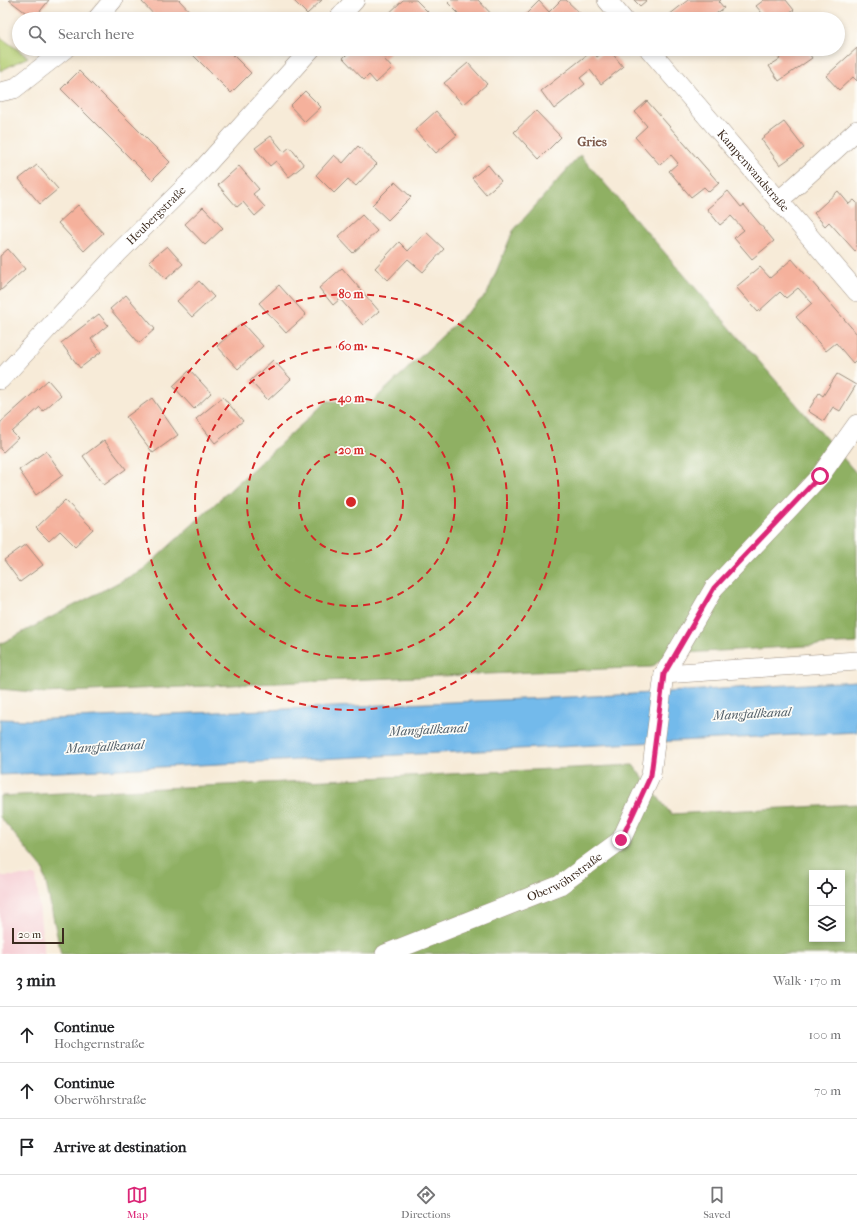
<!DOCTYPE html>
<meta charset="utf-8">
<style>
body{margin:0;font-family:"IM FELL French Canon",serif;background:#f6f6f6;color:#202124}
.controls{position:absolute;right:12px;bottom:12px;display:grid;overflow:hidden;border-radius:0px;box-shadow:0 2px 6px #0003}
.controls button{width:36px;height:36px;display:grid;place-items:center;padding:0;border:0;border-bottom:1px solid #e0e0e0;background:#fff;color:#202124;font:20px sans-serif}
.scale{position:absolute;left:12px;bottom:10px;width:52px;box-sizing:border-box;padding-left:4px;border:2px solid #3b2a1e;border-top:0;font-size:11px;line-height:14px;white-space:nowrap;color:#3b2a1e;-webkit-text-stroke:3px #fdfcf7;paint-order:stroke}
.stop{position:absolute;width:12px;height:12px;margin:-9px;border:3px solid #db2777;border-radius:50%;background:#fff}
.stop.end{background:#db2777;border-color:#fff;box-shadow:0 1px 4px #0008}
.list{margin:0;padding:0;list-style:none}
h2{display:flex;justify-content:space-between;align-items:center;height:52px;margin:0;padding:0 16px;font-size:17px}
h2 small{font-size:13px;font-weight:400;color:#757577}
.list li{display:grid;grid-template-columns:26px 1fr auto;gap:12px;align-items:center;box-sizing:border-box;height:56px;padding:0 16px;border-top:1px solid #e0e0e0}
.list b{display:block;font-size:15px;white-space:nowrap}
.list p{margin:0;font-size:13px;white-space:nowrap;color:#757577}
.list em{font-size:13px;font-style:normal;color:#757577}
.icon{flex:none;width:22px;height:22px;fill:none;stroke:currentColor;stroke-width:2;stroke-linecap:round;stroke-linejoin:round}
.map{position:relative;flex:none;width:857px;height:954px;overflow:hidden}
.search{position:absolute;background:#fff;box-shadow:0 2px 6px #0003;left:12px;right:12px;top:12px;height:44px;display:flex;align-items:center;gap:10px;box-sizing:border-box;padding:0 14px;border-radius:22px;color:#757577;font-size:15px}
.sheet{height:220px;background:#fff}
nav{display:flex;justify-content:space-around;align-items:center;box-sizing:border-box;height:56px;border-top:1px solid #e0e0e0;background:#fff;font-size:11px;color:#757577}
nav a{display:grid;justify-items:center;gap:2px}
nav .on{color:#db2777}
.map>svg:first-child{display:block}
.built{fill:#f6cfd5}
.green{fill:#b4cd72;stroke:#787c48}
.forest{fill:#8fb064;stroke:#656d41;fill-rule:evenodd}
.water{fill:#73baeb;stroke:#577284}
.building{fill:#f5b19c}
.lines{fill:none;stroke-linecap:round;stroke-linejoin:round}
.minor-casing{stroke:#998a7b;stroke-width:20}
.minor{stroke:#fff;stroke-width:19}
.route{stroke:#db2777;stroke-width:5}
.ring{fill:none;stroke:#d62828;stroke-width:2;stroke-dasharray:7 5}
.labels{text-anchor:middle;stroke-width:3.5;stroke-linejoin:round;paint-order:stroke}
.street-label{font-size:12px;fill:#3b2a1e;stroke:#fdfcf7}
.neighbourhood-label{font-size:13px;font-weight:bold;fill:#7c594a;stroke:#fdfcf7}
.water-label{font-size:13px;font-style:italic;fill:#4f5c66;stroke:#fdfcf7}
.centre{fill:#d62828;stroke:#fdfcf7;stroke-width:2}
.ring-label{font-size:12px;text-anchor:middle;font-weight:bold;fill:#d62828;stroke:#fdfcf7;stroke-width:3.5;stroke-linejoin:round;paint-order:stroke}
</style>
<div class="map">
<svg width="857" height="954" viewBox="0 0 857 954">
<rect width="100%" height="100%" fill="#fdfcf7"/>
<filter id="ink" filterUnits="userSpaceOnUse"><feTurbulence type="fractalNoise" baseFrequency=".025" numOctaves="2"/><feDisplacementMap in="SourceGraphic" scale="8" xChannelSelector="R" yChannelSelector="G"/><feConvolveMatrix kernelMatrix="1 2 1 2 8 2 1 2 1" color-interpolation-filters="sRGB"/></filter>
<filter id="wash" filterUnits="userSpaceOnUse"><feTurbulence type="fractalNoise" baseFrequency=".012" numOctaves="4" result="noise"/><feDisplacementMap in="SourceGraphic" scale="16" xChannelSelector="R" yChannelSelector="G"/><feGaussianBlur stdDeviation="0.9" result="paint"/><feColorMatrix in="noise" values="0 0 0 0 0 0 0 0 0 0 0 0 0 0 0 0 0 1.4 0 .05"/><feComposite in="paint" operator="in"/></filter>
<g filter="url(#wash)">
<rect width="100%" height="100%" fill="#f7ebd8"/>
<polygon class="built" points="0,876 36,876 44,954 0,954"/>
<polygon class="green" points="0,37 28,57 0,71"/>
<g class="forest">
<polygon points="580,155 857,474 857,643 668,654 652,667 43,693 0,689 0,644 144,569 327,401 372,402 487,294 513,231"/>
<path d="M633,765L671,814L857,804V954H61L43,869L0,817V796ZM812,873H842V939H812Z"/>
</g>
<polygon class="water" points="857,681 857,732 0,775 0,719 28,720 617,695"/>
<g id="blocks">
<g class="building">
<polygon points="9,0 49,0 34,19"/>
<polygon points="144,0 179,0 197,19 158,19 142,2"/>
<polygon points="293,0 322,0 307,14"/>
<polygon points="403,0 416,0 428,12 420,19 383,19"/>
<polygon points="451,0 478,0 496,19 464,19 448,3"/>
<polygon points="561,0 566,0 582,15 578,19 549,19 546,16 543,19 521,19 539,1 549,12"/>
<polygon points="634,0 647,0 640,6"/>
<polygon points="688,0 721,0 719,2 724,8 709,19 664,19"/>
<polygon points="764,0 786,0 794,10 783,19 767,19 756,6"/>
<polygon points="857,48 857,81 853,77 839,90 826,76"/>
<polygon points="187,49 227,49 251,73 231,93"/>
<polygon points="352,49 385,49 390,53 384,59 392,68 376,83 369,75 364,80 343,58"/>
<polygon points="607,49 609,49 623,67 601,84 590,70 580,78 585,84 554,109 541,91 592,51 597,57"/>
<polygon points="773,49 806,49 812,58 779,81 769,66 780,59"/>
<polygon points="468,63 487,84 463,105 444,83"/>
<polygon points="79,71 170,162 152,180 61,89"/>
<polygon points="305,91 321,107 305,122 290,106"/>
<polygon points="647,101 719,183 709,192 704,187 691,197 669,171 678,163 671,155 660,165 635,137 647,126 635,112"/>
<polygon points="436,111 457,135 436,153 415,130"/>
<polygon points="536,111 561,137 539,159 514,132"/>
<polygon points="784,122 804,148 780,165 761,139"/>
<polygon points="271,136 284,152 290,147 304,165 289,177 276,161 270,166 255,148"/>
<polygon points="358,146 377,164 356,186 348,179 334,193 316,175 334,155 343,163"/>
<polygon points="37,165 58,189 40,204 19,179"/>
<polygon points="488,165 501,181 486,194 472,178"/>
<polygon points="239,166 259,189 253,194 265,207 255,216 243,202 237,207 218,185"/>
<polygon points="395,182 411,197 388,220 372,205"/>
<polygon points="728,191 741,207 744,205 774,241 752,259 734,238 744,230 731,216 720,225 707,209"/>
<polygon points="838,191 849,204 854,200 857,203 857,249 855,251 829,222 825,226 814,213"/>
<polygon points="78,205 103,233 84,251 58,223"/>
<polygon points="203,207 223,228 205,245 185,224"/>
<polygon points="362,215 377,231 353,253 338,237"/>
<polygon points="426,232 444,249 423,272 408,259 388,280 375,268 399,242 408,251"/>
<polygon points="167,246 183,264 166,279 149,261"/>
<polygon points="8,249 25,269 0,291 0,256"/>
<polygon points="792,259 857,334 857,359 853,363 836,343 826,351 796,317 812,303 798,288 786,298 780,292 758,312 736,287 760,267 770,278"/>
<polygon points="342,268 379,311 363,325 340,299 333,305 319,288"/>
<polygon points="199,281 214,297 192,317 177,301"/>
<polygon points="279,285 306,315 286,333 259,303"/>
<polygon points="126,295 155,329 139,343 110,309"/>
<polygon points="99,314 108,325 91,339 101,352 80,368 61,343"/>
<polygon points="242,323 263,346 238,369 217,346"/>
<polygon points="273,360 291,379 268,400 250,381"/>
<polygon points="190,370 211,393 194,409 173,386"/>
<polygon points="837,374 856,385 840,411 833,407 824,421 808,411 819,393 823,396"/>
<polygon points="48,380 61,395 43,411 40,407 12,432 18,438 3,452 0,449 0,423"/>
<polygon points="223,397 243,421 215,443 196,419"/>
<polygon points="152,398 178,435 153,453 126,417"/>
<polygon points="104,440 126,469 104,485 83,456"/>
<polygon points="46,451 63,475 36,495 19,470"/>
<polygon points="65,500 93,529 75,546 60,531 49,541 36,528"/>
<polygon points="26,544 43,565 20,582 4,560"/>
</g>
</g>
</g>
<g filter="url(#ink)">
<use href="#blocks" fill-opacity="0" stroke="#998a7b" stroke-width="1"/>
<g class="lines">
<defs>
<g id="minor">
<polyline points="607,0 623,19"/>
<polyline points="97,19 113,0"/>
<polyline points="338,19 355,0"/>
<path id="s1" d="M649,49L857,292"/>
<polyline points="0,92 14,89 65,49"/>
<polyline points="778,201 791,190 857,130"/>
<path id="s2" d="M0,380L118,253L199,173L311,49"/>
<polyline points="664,674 857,661"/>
<path id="s3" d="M385,954L560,885L621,840L651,775L664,674L714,588L820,476L857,424"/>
</g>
</defs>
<use href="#minor" class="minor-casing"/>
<use href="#minor" class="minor"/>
</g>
</g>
<g class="lines" filter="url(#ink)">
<polyline class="route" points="621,840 651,775 664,674 714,588 820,476"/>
</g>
<g class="ring">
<circle cx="351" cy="502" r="52"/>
<circle cx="351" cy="502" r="104"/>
<circle cx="351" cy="502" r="156"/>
<circle cx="351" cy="502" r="208"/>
</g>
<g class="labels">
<g class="street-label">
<text dy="4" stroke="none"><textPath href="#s1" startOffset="160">Kampenwandstraße</textPath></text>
<text dy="4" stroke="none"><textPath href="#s2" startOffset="227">Heubergstraße</textPath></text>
<text dy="4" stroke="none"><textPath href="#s3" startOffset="196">Oberwöhrstraße</textPath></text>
</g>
<g class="neighbourhood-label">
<text x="592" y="146">Gries</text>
</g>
<g class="water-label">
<text transform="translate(752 713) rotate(-3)" y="5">Mangfallkanal</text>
<text transform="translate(428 729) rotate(-3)" y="5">Mangfallkanal</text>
<text transform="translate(105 746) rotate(-3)" y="5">Mangfallkanal</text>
</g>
</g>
<circle cx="351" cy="502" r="6" class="centre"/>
<g class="ring-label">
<text x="351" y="298">80 m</text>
<text x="351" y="350">60 m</text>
<text x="351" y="402">40 m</text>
<text x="351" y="454">20 m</text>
</g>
</svg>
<div class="controls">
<button><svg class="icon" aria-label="locate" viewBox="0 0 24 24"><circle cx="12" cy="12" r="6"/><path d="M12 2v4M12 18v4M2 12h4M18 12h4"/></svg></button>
<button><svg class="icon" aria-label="layers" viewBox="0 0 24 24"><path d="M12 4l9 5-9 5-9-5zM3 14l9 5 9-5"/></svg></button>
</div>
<div class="scale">20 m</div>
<div class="stop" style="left:820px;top:476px"></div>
<div class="stop end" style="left:621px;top:840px"></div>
<div class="search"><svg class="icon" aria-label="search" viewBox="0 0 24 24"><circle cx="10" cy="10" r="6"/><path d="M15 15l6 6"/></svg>Search here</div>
</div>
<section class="sheet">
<h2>3 min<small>Walk · 170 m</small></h2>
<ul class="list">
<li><svg class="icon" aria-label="ahead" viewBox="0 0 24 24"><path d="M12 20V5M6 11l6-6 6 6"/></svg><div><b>Continue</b><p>Hochgernstraße</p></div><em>100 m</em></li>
<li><svg class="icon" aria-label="ahead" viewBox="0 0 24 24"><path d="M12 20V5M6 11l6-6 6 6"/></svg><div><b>Continue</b><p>Oberwöhrstraße</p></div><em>70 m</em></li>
<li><svg class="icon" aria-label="arrive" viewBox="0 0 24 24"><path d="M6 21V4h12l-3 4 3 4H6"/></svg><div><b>Arrive at destination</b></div></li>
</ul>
</section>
<nav>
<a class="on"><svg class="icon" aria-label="map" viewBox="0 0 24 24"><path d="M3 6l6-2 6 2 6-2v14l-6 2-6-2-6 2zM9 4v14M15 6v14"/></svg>Map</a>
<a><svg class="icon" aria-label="directions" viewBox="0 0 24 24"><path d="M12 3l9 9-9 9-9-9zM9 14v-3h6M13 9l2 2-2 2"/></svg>Directions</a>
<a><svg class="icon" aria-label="saved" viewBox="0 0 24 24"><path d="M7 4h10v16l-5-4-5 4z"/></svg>Saved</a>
</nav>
